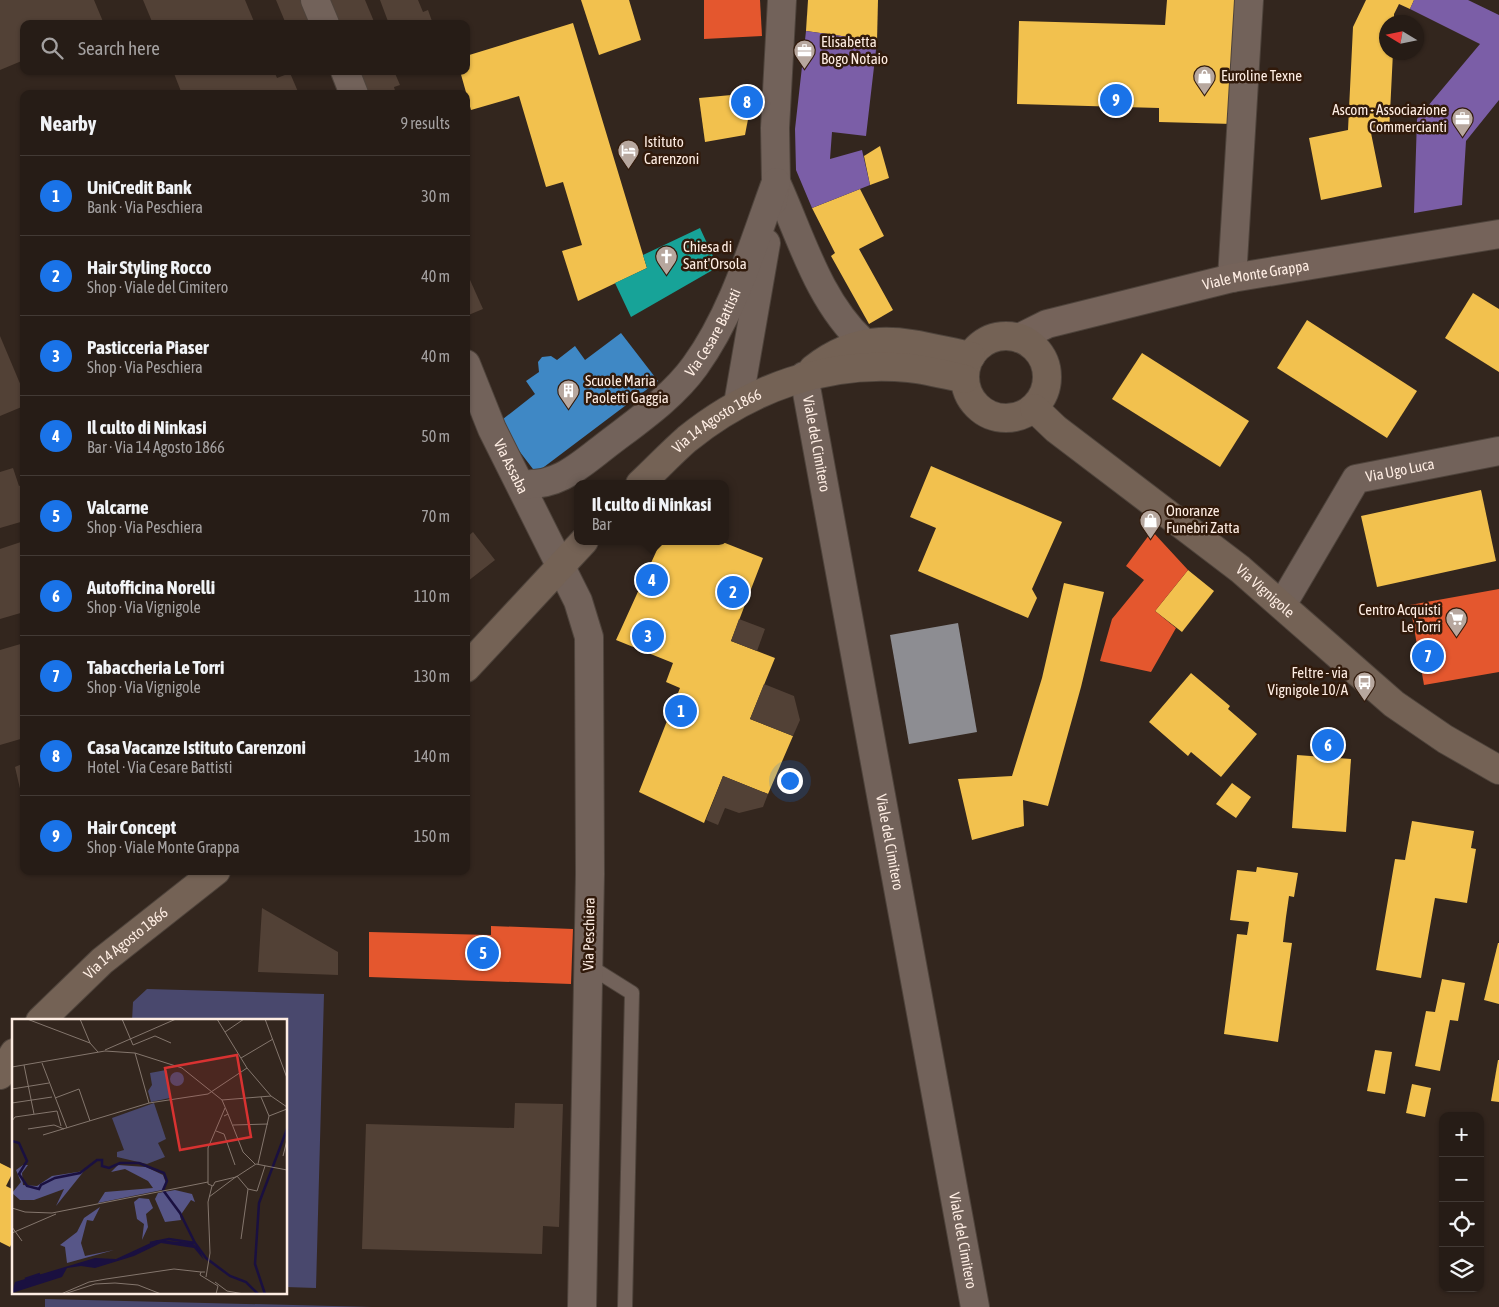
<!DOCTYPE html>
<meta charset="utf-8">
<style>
body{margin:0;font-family:"Asap Condensed",sans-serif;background:#322923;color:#f1f3f6}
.controls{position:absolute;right:15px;bottom:15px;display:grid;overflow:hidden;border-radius:10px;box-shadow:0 1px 4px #0004}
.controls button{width:45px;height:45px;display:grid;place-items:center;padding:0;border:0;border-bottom:1px solid #423a35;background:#261c16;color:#f1f3f6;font:25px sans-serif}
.compass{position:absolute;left:1379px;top:15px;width:45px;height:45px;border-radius:50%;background:#261c16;box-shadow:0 1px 4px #0004;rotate:280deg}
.you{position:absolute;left:789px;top:780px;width:18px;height:18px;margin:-12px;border:4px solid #fff;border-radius:50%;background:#1a73e8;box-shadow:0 0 0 8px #1a73e833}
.badge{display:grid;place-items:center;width:32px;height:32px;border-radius:50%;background:#1a73e8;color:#fff;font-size:16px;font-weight:700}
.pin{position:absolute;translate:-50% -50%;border:2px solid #fff;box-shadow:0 1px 5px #0006}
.popup{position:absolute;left:574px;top:480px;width:155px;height:65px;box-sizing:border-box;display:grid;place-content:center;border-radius:10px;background:#261c16;filter:drop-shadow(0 1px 4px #0005);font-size:16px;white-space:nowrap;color:#a4a1a1}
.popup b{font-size:19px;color:#f1f3f6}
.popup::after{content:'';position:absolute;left:50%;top:100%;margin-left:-10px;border:10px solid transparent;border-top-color:#261c16}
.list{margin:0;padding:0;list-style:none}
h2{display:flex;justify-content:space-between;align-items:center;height:65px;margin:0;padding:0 20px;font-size:21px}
h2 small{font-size:16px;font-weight:400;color:#a4a1a1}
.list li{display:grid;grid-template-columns:32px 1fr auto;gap:15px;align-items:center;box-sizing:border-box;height:80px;padding:0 20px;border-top:1px solid #423a35}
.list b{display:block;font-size:19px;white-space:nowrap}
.list p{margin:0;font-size:16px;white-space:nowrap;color:#a4a1a1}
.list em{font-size:16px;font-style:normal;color:#a4a1a1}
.icon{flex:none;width:28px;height:28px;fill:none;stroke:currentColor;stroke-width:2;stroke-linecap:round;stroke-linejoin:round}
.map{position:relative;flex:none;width:1499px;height:1307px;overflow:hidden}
.search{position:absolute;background:#261c16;box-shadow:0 1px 4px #0004;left:20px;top:20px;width:450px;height:55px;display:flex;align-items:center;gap:12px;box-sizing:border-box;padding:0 18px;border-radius:10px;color:#a4a1a1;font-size:19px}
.panel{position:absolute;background:#261c16;box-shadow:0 1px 4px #0004;left:20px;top:90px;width:450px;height:785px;border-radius:10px}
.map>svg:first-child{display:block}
.green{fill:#49486d}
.homes{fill:#f2c14e}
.shops{fill:#e4572e}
.offices{fill:#7b5ea7}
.schools{fill:#3f88c5}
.public{fill:#17a398}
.industry{fill:#8d8d92}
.building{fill:#524136}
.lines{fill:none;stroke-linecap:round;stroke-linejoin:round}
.lane-casing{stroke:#4e433b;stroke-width:16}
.street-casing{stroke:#4e433b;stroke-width:30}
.secondary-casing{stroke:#4e433b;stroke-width:30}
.primary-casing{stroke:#4e433b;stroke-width:30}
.lane{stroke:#72625a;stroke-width:14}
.street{stroke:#72625a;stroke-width:28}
.secondary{stroke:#75635a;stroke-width:28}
.primary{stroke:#746255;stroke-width:28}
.labels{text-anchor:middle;stroke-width:5;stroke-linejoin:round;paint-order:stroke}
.poi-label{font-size:15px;fill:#feede3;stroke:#311a0b;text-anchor:start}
.street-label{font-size:15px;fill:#feede3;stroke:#311a0b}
.inset-river{fill:none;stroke:#1a1040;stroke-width:2.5}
.inset-road{fill:none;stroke:#84766d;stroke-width:1}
.view{fill:#d83231;fill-opacity:0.15;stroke:#d83231;stroke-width:2.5}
.inset-edge{fill:none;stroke:#feede3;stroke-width:2.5}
</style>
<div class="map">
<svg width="1499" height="1307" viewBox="0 0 1499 1307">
<rect width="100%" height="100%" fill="#33261e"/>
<g class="green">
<polygon points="147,989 324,994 316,1288 286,1287 286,1021 132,1021 133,1002"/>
<polygon points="45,1299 373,1307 45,1307"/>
</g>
<g class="homes">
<polygon points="581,0 629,0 641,40 599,55"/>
<polygon points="808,0 878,0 877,41 806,31"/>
<polygon points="1167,0 1237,0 1233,124 1159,122 1159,108 1017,104 1019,21 1165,25"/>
<polygon points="1366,0 1414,0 1410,9 1399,4 1394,14 1394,22 1386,22 1386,52 1393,52 1389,133 1371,133 1382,187 1321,200 1309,138 1348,130 1353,27"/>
<polygon points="573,23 647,268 578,301 562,251 582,245 563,182 546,187 519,96 471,110 460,71 466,71 466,56"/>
<polygon points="753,93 745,135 705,142 699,98"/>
<polygon points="880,146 889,178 870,185 864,156"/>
<polygon points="860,189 884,236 859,249 893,310 869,324 831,256 835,253 812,208"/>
<polygon points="1473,293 1499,309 1499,372 1445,338"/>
<polygon points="1307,320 1417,391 1387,438 1277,368"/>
<polygon points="1142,353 1249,421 1220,467 1112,399"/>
<polygon points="931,466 1062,522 1032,589 1037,598 1028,618 918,571 936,528 910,517"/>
<polygon points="1481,490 1496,561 1377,587 1361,516"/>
<polygon points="661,541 720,541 763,558 731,641 775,658 750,719 793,736 768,794 723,776 704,823 639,792 680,688 666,682 673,663 616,640"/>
<polygon points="1188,570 1214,591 1182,632 1155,611"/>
<polygon points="1064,583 1104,592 1081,687 1048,806 1023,800 1024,826 972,840 958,779 1012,776 1042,678"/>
<polygon points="1191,673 1230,706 1228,709 1257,734 1221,777 1191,752 1188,756 1149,722"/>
<polygon points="1297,755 1351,759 1346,832 1292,828"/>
<polygon points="1232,783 1251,797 1236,818 1216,804"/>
<polygon points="1412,821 1474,831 1471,848 1476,849 1467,903 1435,898 1421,978 1376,970 1395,859 1405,860"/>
<polygon points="1257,867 1298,873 1294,897 1289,896 1286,917 1283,942 1292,943 1278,1042 1224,1034 1237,934 1247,935 1249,922 1230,920 1237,870 1256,872"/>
<polygon points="1498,943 1499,943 1499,1004 1484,1000"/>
<polygon points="1442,979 1465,983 1458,1021 1450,1020 1440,1071 1415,1066 1426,1011 1435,1012"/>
<polygon points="1375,1050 1392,1052 1385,1094 1367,1091"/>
<polygon points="1498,1060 1499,1060 1499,1102 1491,1101"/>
<polygon points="1412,1084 1431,1088 1425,1117 1406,1113"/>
<polygon points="0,1163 14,1170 6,1186 14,1190 14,1206 11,1211 14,1213 14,1239 10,1247 0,1242"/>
</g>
<g class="shops">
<polygon points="704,0 760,0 762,36 704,39"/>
<polygon points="1152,531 1188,570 1155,611 1176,628 1151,672 1100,661 1112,619 1144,580 1126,566"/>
<polygon points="1499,589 1499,672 1424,685 1410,605"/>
<polygon points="491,926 573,929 571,984 369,977 369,932 491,935"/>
</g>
<g class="offices">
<polygon points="1414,0 1468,0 1499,15 1499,100 1466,141 1462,205 1414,213 1417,119 1480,44 1410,9"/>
<polygon points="806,31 877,41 866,136 832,132 830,159 862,150 870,185 812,208 796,170 795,129"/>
</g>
<polygon class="schools" points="621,333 658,381 536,473 498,423 535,394 526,381 539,372 538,362 542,357 551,356 557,360 575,346 585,360"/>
<polygon class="public" points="700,228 718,267 631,317 615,283 647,268 643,255"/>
<polygon class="industry" points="958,623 977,732 909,744 890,635"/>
<g class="building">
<polygon points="0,0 94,0 104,24 24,24 24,60 0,70"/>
<polygon points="143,0 245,0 255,24 153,24"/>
<polygon points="276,0 302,0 312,24 286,24"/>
<polygon points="330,0 365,0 375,24 340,24"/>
<polygon points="380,0 418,0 423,12 428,10 433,24 389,24"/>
<polygon points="173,71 274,71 277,78 290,73 299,94 182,94"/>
<polygon points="359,71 394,71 400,85 394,87 396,94 368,94"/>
<polygon points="466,271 483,309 466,316"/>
<polygon points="0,336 24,393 24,406 0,416"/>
<polygon points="13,468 19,486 24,484 24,521 0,528 0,472"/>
<polygon points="473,532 495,560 468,581 466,579 466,538"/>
<polygon points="24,541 24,612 0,619 0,549"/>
<polygon points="739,619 765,629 757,651 731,641"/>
<polygon points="24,643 24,738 0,745 0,650"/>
<polygon points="764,684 794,696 800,720 793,736 750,719"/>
<polygon points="24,763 24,792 21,793 15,767"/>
<polygon points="723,776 768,794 763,807 739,813 725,808 718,825 706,820"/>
<polygon points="262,908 338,952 338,975 258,972"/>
<polygon points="515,1103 563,1104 559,1227 543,1226 542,1254 362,1249 366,1124 514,1128"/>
</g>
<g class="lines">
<defs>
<polyline id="lane" points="589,966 632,993 625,1307"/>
<g id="street">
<polyline points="315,0 325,24"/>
<polyline points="345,71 354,94"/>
<path d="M776,182C801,237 818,300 863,342"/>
<polyline points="773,201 776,182 775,128 782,0"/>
<polyline points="1232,278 1249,0"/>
<path id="s1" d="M466,364L492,429L578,601L589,637L590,874L582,1307"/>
<path id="s2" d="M804,376L975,1307"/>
<polyline points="738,404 766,243"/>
<path id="s3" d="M521,484C557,487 578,467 605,446C636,422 672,398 695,366C734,312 753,244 776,182"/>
<path id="s4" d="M1282,605L1356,479L1499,451"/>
</g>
<g id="secondary">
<path id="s5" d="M1019,338L1047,324L1232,278L1499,234"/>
</g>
<g id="primary">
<circle cx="1006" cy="377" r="41"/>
<path d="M813,369C868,326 910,344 971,356"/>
<path id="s6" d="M1034,408L1056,429L1240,569L1394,704L1445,739L1499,770"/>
<path id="s7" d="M640,484C656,469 671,453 687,439C750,388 828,360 909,368C928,370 947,375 965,379"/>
<polyline points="466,668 584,541"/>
<path id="s8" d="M40,1021L102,961L216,871"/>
<polyline points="0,1075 14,1053"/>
</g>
</defs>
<use href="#lane" class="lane-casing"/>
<use href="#street" class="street-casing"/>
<use href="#secondary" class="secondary-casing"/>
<use href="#primary" class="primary-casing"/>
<use href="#lane" class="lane"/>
<use href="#street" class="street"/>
<use href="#secondary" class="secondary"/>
<use href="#primary" class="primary"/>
</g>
<defs>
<symbol id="office-pin" viewBox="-11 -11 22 30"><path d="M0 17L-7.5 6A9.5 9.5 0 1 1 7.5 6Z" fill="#b7a79e" stroke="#311a0b"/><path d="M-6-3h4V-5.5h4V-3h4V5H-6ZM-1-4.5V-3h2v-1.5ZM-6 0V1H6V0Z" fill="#fff"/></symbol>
<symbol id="shop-pin" viewBox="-11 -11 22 30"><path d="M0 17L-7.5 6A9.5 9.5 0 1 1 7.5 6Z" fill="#b7a79e" stroke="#311a0b"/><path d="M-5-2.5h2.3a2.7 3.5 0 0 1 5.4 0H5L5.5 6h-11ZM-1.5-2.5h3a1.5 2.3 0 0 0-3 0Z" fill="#fff"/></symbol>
<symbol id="hotel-pin" viewBox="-11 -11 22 30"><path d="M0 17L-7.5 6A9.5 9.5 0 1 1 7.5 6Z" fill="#b7a79e" stroke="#311a0b"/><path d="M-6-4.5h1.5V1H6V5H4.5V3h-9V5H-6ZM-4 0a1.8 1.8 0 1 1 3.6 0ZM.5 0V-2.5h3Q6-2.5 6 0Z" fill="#fff"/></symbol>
<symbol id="church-pin" viewBox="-11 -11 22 30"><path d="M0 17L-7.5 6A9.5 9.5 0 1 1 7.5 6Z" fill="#b7a79e" stroke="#311a0b"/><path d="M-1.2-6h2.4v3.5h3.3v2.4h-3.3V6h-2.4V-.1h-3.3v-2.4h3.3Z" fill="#fff"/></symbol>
<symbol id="building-pin" viewBox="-11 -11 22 30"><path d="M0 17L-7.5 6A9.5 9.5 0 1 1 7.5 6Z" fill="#b7a79e" stroke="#311a0b"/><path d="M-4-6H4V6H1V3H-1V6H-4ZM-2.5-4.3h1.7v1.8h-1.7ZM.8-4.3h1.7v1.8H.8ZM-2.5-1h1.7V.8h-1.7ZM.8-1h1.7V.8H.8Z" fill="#fff"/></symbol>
<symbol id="supermarket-pin" viewBox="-11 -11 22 30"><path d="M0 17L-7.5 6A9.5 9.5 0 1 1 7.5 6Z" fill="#b7a79e" stroke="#311a0b"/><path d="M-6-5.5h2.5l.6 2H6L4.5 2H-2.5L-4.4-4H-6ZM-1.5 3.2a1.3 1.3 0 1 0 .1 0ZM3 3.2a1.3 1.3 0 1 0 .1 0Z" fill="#fff"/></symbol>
<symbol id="bus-pin" viewBox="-11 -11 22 30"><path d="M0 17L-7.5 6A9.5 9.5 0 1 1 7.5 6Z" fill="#b7a79e" stroke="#311a0b"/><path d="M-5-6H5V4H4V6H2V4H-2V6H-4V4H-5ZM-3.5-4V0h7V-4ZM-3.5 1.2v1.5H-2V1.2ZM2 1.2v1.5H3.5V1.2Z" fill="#fff"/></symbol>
</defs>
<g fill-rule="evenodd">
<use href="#office-pin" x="792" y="38" width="25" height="34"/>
<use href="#shop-pin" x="1192" y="64" width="25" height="34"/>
<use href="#office-pin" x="1450" y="106" width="25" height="34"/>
<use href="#hotel-pin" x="616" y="138" width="25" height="34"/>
<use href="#church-pin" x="654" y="244" width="25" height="34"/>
<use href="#building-pin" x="556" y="378" width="25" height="34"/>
<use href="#shop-pin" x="1138" y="508" width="25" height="34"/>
<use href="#supermarket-pin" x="1444" y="606" width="25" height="34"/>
<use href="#bus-pin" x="1352" y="670" width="25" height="34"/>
</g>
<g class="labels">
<g class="poi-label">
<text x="821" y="47">Elisabetta<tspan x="821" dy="17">Bogo Notaio</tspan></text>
<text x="1221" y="81">Euroline Texne</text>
<text x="1447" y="115" text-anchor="end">Ascom - Associazione<tspan x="1447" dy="17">Commercianti</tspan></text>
<text x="644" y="147">Istituto<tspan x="644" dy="17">Carenzoni</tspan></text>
<text x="683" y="252">Chiesa di<tspan x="683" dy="17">Sant'Orsola</tspan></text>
<text x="585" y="386">Scuole Maria<tspan x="585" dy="17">Paoletti Gaggia</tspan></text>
<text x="1166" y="516">Onoranze<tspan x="1166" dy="17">Funebri Zatta</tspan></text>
<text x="1441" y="615" text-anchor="end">Centro Acquisti<tspan x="1441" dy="17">Le Torri</tspan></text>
<text x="1348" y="678" text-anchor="end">Feltre - via<tspan x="1348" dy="17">Vignigole 10/A</tspan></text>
</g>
<g class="street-label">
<text dy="5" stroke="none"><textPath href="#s5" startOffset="246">Viale Monte Grappa</textPath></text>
<text dy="5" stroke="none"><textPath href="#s3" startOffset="254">Via Cesare Battisti</textPath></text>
<text dy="5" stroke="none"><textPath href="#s7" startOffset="100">Via 14 Agosto 1866</textPath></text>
<text dy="5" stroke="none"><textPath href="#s2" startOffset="69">Viale del Cimitero</textPath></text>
<text dy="5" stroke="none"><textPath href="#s1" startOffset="112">Via Assaba</textPath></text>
<text dy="5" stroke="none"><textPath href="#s4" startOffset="191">Via Ugo Luca</textPath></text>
<text dy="5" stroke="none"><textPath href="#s6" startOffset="295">Via Vignigole</textPath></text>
<text dy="5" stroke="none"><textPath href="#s2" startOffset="474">Viale del Cimitero</textPath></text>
<text transform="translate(589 934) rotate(-89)" y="5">Via Peschiera</text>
<text dy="5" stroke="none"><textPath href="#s8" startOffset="116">Via 14 Agosto 1866</textPath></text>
<text dy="5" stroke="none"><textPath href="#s2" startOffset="879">Viale del Cimitero</textPath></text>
</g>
</g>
<g transform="translate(12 1019)">
<rect width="275" height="275" fill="#33261e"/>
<path d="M154,51L158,79L139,83L136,72L140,66L138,54ZM158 60a7 7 0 1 1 14 0a7 7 0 1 1-14 0ZM142,84L154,120L146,124L153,138L135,145L105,138V133L112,131L100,99Z" fill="#49486d"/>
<path d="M11,146H16L10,154L11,166L25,167L40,157L72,152L44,187L52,170L22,181H8L0,174L9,163L4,151ZM106,146L134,148L151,156L154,164L150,171L86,184L93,173L141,169L136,162L113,150L99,153ZM163,171L180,175L183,183L179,181L168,197L169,201L153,203L143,180L146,174ZM127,179L137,180L141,189L134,195L136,208L130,221L132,205L125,200L122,183ZM88,188L81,202L75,201L69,224L73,237L102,231L55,244L53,228L48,226L65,213L72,199Z" fill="#575688"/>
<path d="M145,221L180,224L187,230L192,241L182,229L149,224L122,237L83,249L69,247L55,249L50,258L0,274L3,263L83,239L104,240Z" fill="#1a1040"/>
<path class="inset-river" d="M0,122L7,124L15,142L7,155L15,167L27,170L29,166L43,159L68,154L85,141H90V147L97,149L108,144H127L152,154L155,162L151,171L168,194L183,224M138,224L157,220L183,224L194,239L218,257L234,263L246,275M13,260L28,255M253,275L243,245L247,184L275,110"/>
<path class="inset-road" d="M15,0L78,24M68,0L78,24L86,33M110,0L121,26L143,17L159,24M205,0L235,49L259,77L275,88M253,0L275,59M213,13L232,0M93,31L164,0M123,34L137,84M229,39L261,20M30,44L55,109M12,46L22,95M0,48L93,32L123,34L170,49L210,81L216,95L212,97M0,70L37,64M249,78L257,97M43,79L67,70L78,102M210,81L259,77M0,84L40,78M216,95L231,133L243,145M257,97L275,90M0,102L3,98L45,92L49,107M221,106L256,105M16,110L42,106L52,110M204,112L212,115L223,146M31,116L137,84L196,75L235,49M271,137L275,121M246,145L257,97M203,163L201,167L196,165V129L213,89M203,163L224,158L244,145L275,151M197,178L225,157L236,170L245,172L253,147M0,189L13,193L40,194L196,163M0,208L10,222M0,214L44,195M229,220L236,170M193,253H189L188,256L206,267L204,275M194,258L198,234L196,183L200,167M203,263L215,272L232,275M49,275L77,263L94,260L162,250L189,253M52,275L83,265L103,264L126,266L149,275"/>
<path class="view" d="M225,36L239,118L168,131L153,49Z"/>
<rect width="275" height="275" class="inset-edge"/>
</g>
</svg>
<div class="controls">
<button>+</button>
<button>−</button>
<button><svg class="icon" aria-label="locate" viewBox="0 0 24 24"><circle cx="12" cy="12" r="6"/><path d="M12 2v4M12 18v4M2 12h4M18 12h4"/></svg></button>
<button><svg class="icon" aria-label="layers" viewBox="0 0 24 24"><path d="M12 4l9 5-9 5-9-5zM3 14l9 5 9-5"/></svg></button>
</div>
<svg class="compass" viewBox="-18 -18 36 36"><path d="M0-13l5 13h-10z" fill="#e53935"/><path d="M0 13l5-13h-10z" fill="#a4a1a1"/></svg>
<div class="you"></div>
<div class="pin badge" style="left:681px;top:711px">1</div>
<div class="pin badge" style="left:733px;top:592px">2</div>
<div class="pin badge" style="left:648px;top:636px">3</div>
<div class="pin badge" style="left:652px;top:580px">4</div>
<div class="popup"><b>Il culto di Ninkasi</b>Bar</div>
<div class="pin badge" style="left:483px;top:953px">5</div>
<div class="pin badge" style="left:1328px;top:745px">6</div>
<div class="pin badge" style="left:1428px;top:656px">7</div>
<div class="pin badge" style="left:747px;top:102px">8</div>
<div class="pin badge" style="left:1116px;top:100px">9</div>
<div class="search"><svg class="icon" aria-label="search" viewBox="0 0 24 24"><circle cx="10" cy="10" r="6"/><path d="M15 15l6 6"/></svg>Search here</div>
<section class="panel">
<h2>Nearby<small>9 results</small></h2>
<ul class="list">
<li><span class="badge">1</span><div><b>UniCredit Bank</b><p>Bank · Via Peschiera</p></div><em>30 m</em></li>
<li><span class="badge">2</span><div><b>Hair Styling Rocco</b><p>Shop · Viale del Cimitero</p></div><em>40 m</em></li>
<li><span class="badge">3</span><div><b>Pasticceria Piaser</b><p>Shop · Via Peschiera</p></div><em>40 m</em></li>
<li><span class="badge">4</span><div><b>Il culto di Ninkasi</b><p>Bar · Via 14 Agosto 1866</p></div><em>50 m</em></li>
<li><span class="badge">5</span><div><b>Valcarne</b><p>Shop · Via Peschiera</p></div><em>70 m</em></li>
<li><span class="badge">6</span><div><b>Autofficina Norelli</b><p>Shop · Via Vignigole</p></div><em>110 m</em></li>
<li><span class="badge">7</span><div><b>Tabaccheria Le Torri</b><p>Shop · Via Vignigole</p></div><em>130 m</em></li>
<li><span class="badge">8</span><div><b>Casa Vacanze Istituto Carenzoni</b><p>Hotel · Via Cesare Battisti</p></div><em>140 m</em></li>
<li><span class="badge">9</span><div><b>Hair Concept</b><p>Shop · Viale Monte Grappa</p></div><em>150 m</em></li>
</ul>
</section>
</div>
